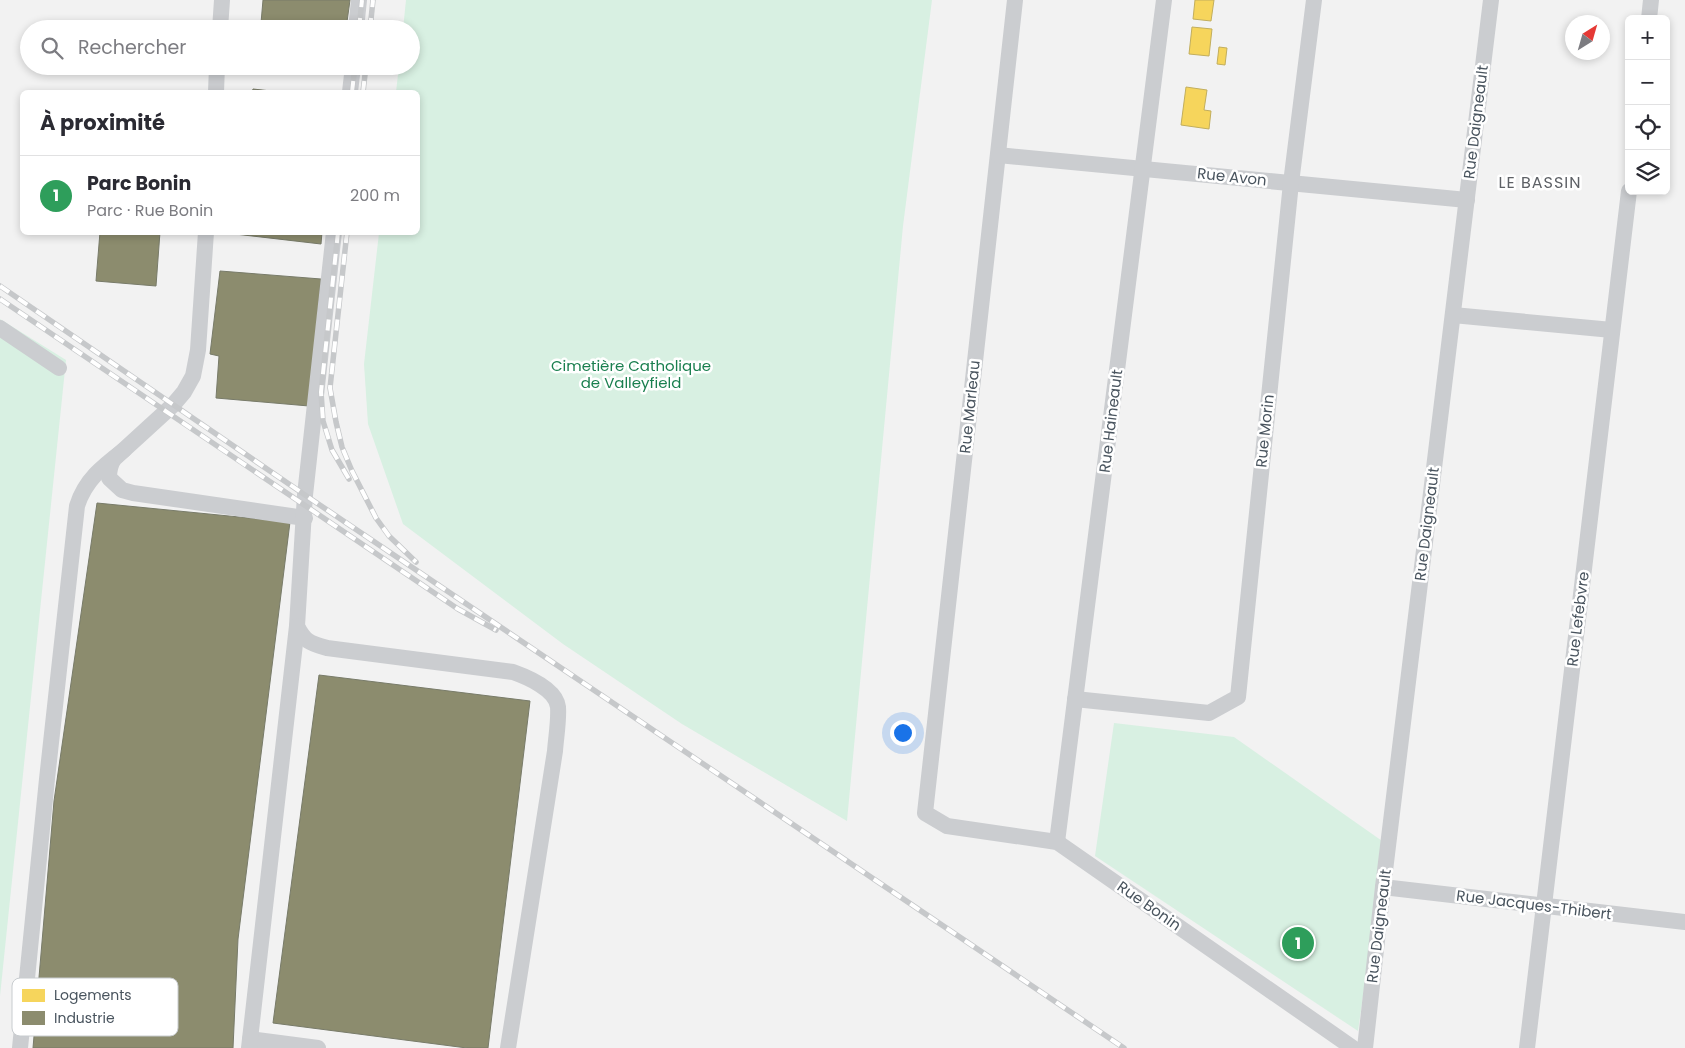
<!DOCTYPE html>
<html lang="fr">
<meta charset="utf-8">
<style>
body{margin:0;font-family:Poppins,sans-serif;background:#f2f2f3;color:#2b2b33}
.controls{position:absolute;right:15px;top:15px;display:grid;overflow:hidden;border-radius:8px;box-shadow:0 2px 8px #0003}
.controls button{width:45px;height:45px;display:grid;place-items:center;padding:0;border:0;border-bottom:1px solid #e1e1e2;background:#fff;color:#2b2b33;font:25px sans-serif}
.compass{position:absolute;left:1565px;top:15px;width:45px;height:45px;border-radius:50%;background:#fff;box-shadow:0 2px 8px #0003;rotate:37deg}
.you{position:absolute;left:902px;top:732px;width:18px;height:18px;margin:-12px;border:4px solid #fff;border-radius:50%;background:#1a73e8;box-shadow:0 0 0 8px #1a73e833}
.badge{display:grid;place-items:center;width:32px;height:32px;border-radius:50%;background:#0f766e;color:#fff;font-size:16px;font-weight:700}
.pin{position:absolute;translate:-50% -50%;border:2px solid #fff;box-shadow:0 1px 5px #0006}
.list{margin:0;padding:0;list-style:none}
h2{display:flex;justify-content:space-between;align-items:center;height:65px;margin:0;padding:0 20px;font-size:21px}
h2 small{font-size:16px;font-weight:400;color:#7c7c81}
.list li{display:grid;grid-template-columns:32px 1fr auto;gap:15px;align-items:center;box-sizing:border-box;height:80px;padding:0 20px;border-top:1px solid #e1e1e2}
.list b{display:block;font-size:19px;white-space:nowrap}
.list p{margin:0;font-size:16px;white-space:nowrap;color:#7c7c81}
.list em{font-size:16px;font-style:normal;color:#7c7c81}
.icon{flex:none;width:28px;height:28px;fill:none;stroke:currentColor;stroke-width:2;stroke-linecap:round;stroke-linejoin:round}
.map{position:relative;flex:none;width:1685px;height:1048px;overflow:hidden}
.search{position:absolute;background:#fff;box-shadow:0 2px 8px #0003;left:20px;top:20px;width:400px;height:55px;display:flex;align-items:center;gap:12px;box-sizing:border-box;padding:0 18px;border-radius:28px;color:#7c7c81;font-size:19px}
.panel{position:absolute;background:#fff;box-shadow:0 2px 8px #0003;left:20px;top:90px;width:400px;height:145px;border-radius:8px}
.map>svg:first-child{display:block}
.green{fill:#d8f0e2}
.homes{fill:#f6d55c;stroke:#c2ae5d}
.industry{fill:#8c8c6e;stroke:#787b69}
.lines{fill:none;stroke-linecap:round;stroke-linejoin:round}
.minor{stroke:#cbcdd0;stroke-width:16}
.rail-casing{stroke:#c6c8ca;stroke-width:5.5}
.rail{stroke:#fff;stroke-width:4;stroke-dasharray:11;stroke-linecap:butt}
.labels{text-anchor:middle;stroke-width:5;stroke-linejoin:round;paint-order:stroke}
.street-label{font-size:15px;fill:#49545e;stroke:#fff}
.park-label{font-size:15px;fill:#1a7f4f;stroke:#fff}
.neighbourhood-label{font-size:16px;letter-spacing:1px;fill:#5e6166;stroke:#fff}
.key{fill:#fff;stroke:#c8cccf;stroke-width:1}
.key-label{font-size:14px;fill:#49545e}
</style>
<div class="map">
<svg width="1685" height="1048" viewBox="0 0 1685 1048">
<rect width="100%" height="100%" fill="#f2f2f2"/>
<g class="green">
<polygon points="406,0 932,0 903,226 847,821 682,724 563,644 403,524 368,424 364,364 379,233 418,232 418,92 396,92 399,66 411,66 411,29 403,29"/>
<polygon points="0,319 66,360 0,996"/>
<polygon points="1114,723 1234,737 1385,843 1358,1031 1095,856"/>
</g>
<g class="homes">
<polygon points="1195,0 1214,0 1211,21 1193,19"/>
<polygon points="1192,27 1212,29 1209,56 1189,54"/>
<polygon points="1219,47 1227,48 1225,65 1217,64"/>
<polygon points="1186,87 1207,90 1204,110 1211,111 1209,129 1181,125"/>
</g>
<g class="industry">
<polygon points="263,0 350,0 346,29 321,29 261,23"/>
<polygon points="253,89 280,92 252,92"/>
<polygon points="100,232 160,232 156,286 96,281"/>
<polygon points="235,232 322,232 321,244 235,234"/>
<polygon points="220,271 321,279 309,406 216,398 219,356 210,354"/>
<polygon points="97,503 290,522 238,939 233,1048 33,1048 54,801"/>
<polygon points="319,675 530,701 488,1048 467,1048 273,1023"/>
</g>
<g class="lines">
<g class="minor">
<polyline points="1015,0 925,813 947,826 1057,842 1353,1048"/>
<polyline points="1649,19 1651,0"/>
<polyline points="220,29 222,0"/>
<polyline points="356,29 359,0"/>
<polyline points="216,92 217,66"/>
<polyline points="350,92 353,66"/>
<polyline points="998,155 1467,200"/>
<path d="M206,232L198,350L193,376L184,392L173,405L115,458C110,464 109,470 109,478L122,490L133,493L305,518"/>
<path d="M334,232L305,495L297,626C305,642 310,643 327,648L513,672C527,677 556,689 558,707C559,721 556,737 555,751L508,1048"/>
<polyline points="1453,315 1612,330"/>
<polyline points="0,328 59,368"/>
<polyline points="1075,699 1209,713 1238,697 1291,183 1314,0"/>
<polyline points="1057,842 1164,0"/>
<polyline points="1383,887 1685,922"/>
<polyline points="250,1039 318,1048"/>
<path d="M20,1048L47,779L77,506C85,480 103,466 124,450"/>
<polyline points="249,1048 297,626"/>
<polyline points="1365,1048 1383,887 1491,0"/>
<polyline points="1527,1048 1629,191"/>
</g>
<defs>
<g id="rail">
<polyline points="359,29 362,0"/>
<polyline points="370,29 373,0"/>
<polyline points="352,92 355,66"/>
<polyline points="363,92 366,66"/>
<polyline points="338,232 321,392 323,421 332,450 349,479"/>
<polyline points="347,232 330,388 336,422 342,447 352,471 376,518 389,536 416,562"/>
<polyline points="0,286 305,495 1124,1048"/>
<polyline points="0,299 458,609 496,630"/>
</g>
</defs>
<use href="#rail" class="rail-casing"/>
<use href="#rail" class="rail"/>
</g>
<g class="labels">
<g class="street-label">
<text transform="translate(1476 122) rotate(-83)" y="5">Rue Daigneault</text>
<text transform="translate(1232 177) rotate(6)" y="5">Rue Avon</text>
<text transform="translate(970 407) rotate(-84)" y="5">Rue Marleau</text>
<text transform="translate(1111 421) rotate(-83)" y="5">Rue Haineault</text>
<text transform="translate(1265 431) rotate(-84)" y="5">Rue Morin</text>
<text transform="translate(1427 524) rotate(-83)" y="5">Rue Daigneault</text>
<text transform="translate(1578 619) rotate(-83)" y="5">Rue Lefebvre</text>
<text transform="translate(1534 905) rotate(7)" y="5">Rue Jacques-Thibert</text>
<text transform="translate(1149 906) rotate(35)" y="5">Rue Bonin</text>
<text transform="translate(1379 926) rotate(-83)" y="5">Rue Daigneault</text>
</g>
<g class="park-label">
<text x="631" y="371">Cimetière Catholique<tspan x="631" dy="17">de Valleyfield</tspan></text>
</g>
<g class="neighbourhood-label">
<text x="1540" y="188">LE BASSIN</text>
</g>
</g>
<rect x="12" y="978" width="166" height="58" rx="8" class="key"/>
<rect x="22" y="989" width="23" height="13" fill="#f6d55c"/>
<rect x="22" y="1011" width="23" height="14" fill="#8c8c6e"/>
<g class="key-label">
<text x="54" y="1000">Logements</text>
<text x="54" y="1023">Industrie</text>
</g>
</svg>
<div class="controls">
<button>+</button>
<button>−</button>
<button><svg class="icon" aria-label="locate" viewBox="0 0 24 24"><circle cx="12" cy="12" r="6"/><path d="M12 2v4M12 18v4M2 12h4M18 12h4"/></svg></button>
<button><svg class="icon" aria-label="layers" viewBox="0 0 24 24"><path d="M12 4l9 5-9 5-9-5zM3 14l9 5 9-5"/></svg></button>
</div>
<svg class="compass" viewBox="-18 -18 36 36"><path d="M0-13l5 13h-10z" fill="#e53935"/><path d="M0 13l5-13h-10z" fill="#7c7c81"/></svg>
<div class="you"></div>
<div class="pin badge" style="left:1298px;top:943px;background:#2e9e5b">1</div>
<div class="search"><svg class="icon" aria-label="search" viewBox="0 0 24 24"><circle cx="10" cy="10" r="6"/><path d="M15 15l6 6"/></svg>Rechercher</div>
<section class="panel">
<h2>À proximité<small></small></h2>
<ul class="list">
<li><span class="badge" style="background:#2e9e5b">1</span><div><b>Parc Bonin</b><p>Parc · Rue Bonin</p></div><em>200 m</em></li>
</ul>
</section>
</div>
